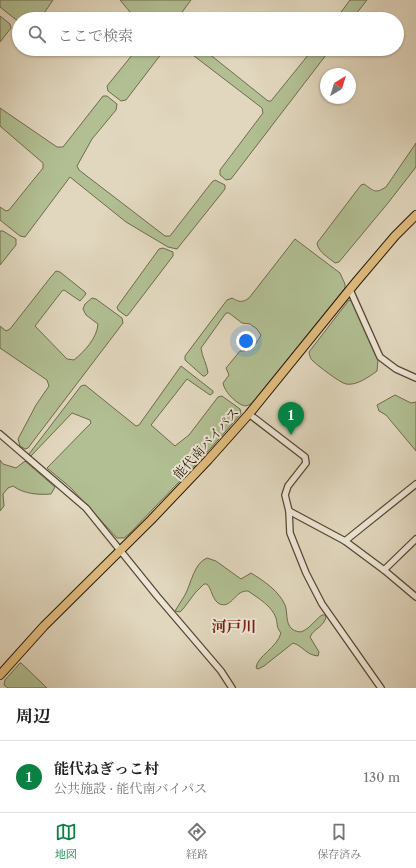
<!DOCTYPE html>
<html lang="ja">
<meta charset="utf-8">
<style>
body{margin:0;font-family:"Libre Caslon Text","Noto Serif JP",serif;background:#f6f6f6;color:#222}
.compass{position:absolute;left:320px;top:68px;width:36px;height:36px;border-radius:50%;background:#fff;box-shadow:0 1px 3px #0004;rotate:38deg}
.you{position:absolute;left:246px;top:341px;width:14px;height:14px;margin:-10px;border:3px solid #fff;border-radius:50%;background:#1a73e8;box-shadow:0 0 0 6px #1a73e833}
.badge{display:grid;place-items:center;width:26px;height:26px;border-radius:50%;background:#0b8043;color:#fff;font-size:13px;font-weight:700}
.pin{position:absolute;translate:-50% -33px;filter:drop-shadow(0 1px 2px #0008)}
.pin::after{content:'';position:absolute;top:21px;width:14px;height:12px;background:inherit;clip-path:polygon(0 0,100% 0,50% 100%)}
.list{margin:0;padding:0;list-style:none}
h2{display:flex;justify-content:space-between;align-items:center;height:52px;margin:0;padding:0 16px;font-size:17px}
h2 small{font-size:13px;font-weight:400;color:#767676}
.list li{display:grid;grid-template-columns:26px 1fr auto;gap:12px;align-items:center;box-sizing:border-box;height:72px;padding:0 16px;border-top:1px solid #e0e0e0}
.list b{display:block;font-size:15px;white-space:nowrap}
.list p{margin:0;font-size:13px;white-space:nowrap;color:#767676}
.list em{font-size:13px;font-style:normal;color:#767676}
.icon{flex:none;width:22px;height:22px;fill:none;stroke:currentColor;stroke-width:2;stroke-linecap:round;stroke-linejoin:round}
.map{position:relative;flex:none;width:416px;height:688px;overflow:hidden}
.search{position:absolute;background:#fff;box-shadow:0 1px 3px #0004;left:12px;right:12px;top:12px;height:44px;display:flex;align-items:center;gap:10px;box-sizing:border-box;padding:0 14px;border-radius:22px;color:#767676;font-size:15px}
.sheet{height:124px;background:#fff}
nav{display:flex;justify-content:space-around;align-items:center;box-sizing:border-box;height:56px;border-top:1px solid #e0e0e0;background:#fff;font-size:11px;color:#767676}
nav a{display:grid;justify-items:center;gap:2px}
nav .on{color:#0b8043}
.map>svg:first-child{display:block}
.green{fill:#b1bf93;stroke:#6e6c4c}
.lines{fill:none;stroke-linecap:round;stroke-linejoin:round}
.minor-casing{stroke:#584832;stroke-width:8}
.highway-casing{stroke:#2a1804;stroke-width:10}
.minor{stroke:#ece5d5;stroke-width:5.5}
.highway{stroke:#e0bc7f;stroke-width:8}
.labels{text-anchor:middle;stroke-width:4;stroke-linejoin:round;paint-order:stroke}
.street-label{font-size:13px;fill:#2a1804;stroke:#ece5d5}
.quarter-label{font-size:15px;font-weight:bold;fill:#7a1f14;stroke:#ece5d5}
</style>
<div class="map">
<svg width="416" height="688" viewBox="0 0 416 688">
<rect width="100%" height="100%" fill="#e1d7be"/>
<filter id="stains"><feTurbulence type="fractalNoise" baseFrequency=".005" numOctaves="4"/><feColorMatrix values="0 0 0 0 .2 0 0 0 0 .09 0 0 0 0 .02 0 0 0 .5 -.17"/></filter>
<radialGradient id="worn" r=".72"><stop offset=".6" stop-color="#630" stop-opacity="0"/><stop offset="1" stop-color="#630" stop-opacity=".3"/></radialGradient>
<g class="green">
<polygon points="0,0 53,0 40,19 19,19 19,22 0,7"/>
<polygon points="120,0 191,0 177,19 137,19 135,18"/>
<polygon points="350,0 367,0 352,19 336,19"/>
<polygon points="0,16 10,24 11,28 0,42"/>
<polygon points="137,49 165,49 126,100 121,101 108,91 107,86"/>
<polygon points="185,49 203,49 268,101 271,101 313,49 325,49 327,51 326,55 231,179 226,180 220,175 220,170 263,113 262,108"/>
<polygon points="103,96 107,96 117,104 116,110 92,139 77,166 79,170 165,236 170,236 212,182 215,180 225,185 225,189 177,249 168,247 126,222 70,177 25,237 20,236 0,220 0,207 6,211 9,210 43,168 43,163 0,126 0,108 57,147 63,147"/>
<path d="M416,143V167L388,203L339,262L335,263C328,257 318,252 317,243L361,185L364,184C374,191 375,194 386,187Z"/>
<polygon points="0,231 3,231 16,239 16,245 0,265"/>
<path d="M295,239L340,273L345,284V288L252,403C249,405 246,407 242,405C235,402 224,391 223,383L229,375L226,368L240,351C250,352 256,345 261,335L257,329L250,324L242,323L229,313H226L201,348C202,357 207,364 208,373L205,376H203L185,360V356L227,300L232,298C239,302 242,303 249,298Z"/>
<polygon points="163,248 173,252 173,256 128,315 126,316 118,310 117,307 159,249"/>
<path d="M56,271L60,272L85,292L86,294L80,301L64,290L62,291L35,326L67,359L74,360C85,351 97,338 98,324L86,315L83,309L85,304L92,298L96,299L122,318L123,323L28,448L25,449L20,446L18,439L36,405L49,386L47,380L0,348V326L6,331L10,329L50,278Z"/>
<path d="M349,300L352,301L378,359L377,371C369,377 356,386 346,384C340,383 317,365 313,361C310,359 310,356 309,352Z"/>
<polygon points="181,366 213,391 213,393 210,395 187,379 151,425 175,446 189,435 218,397 222,396 240,409 241,414 202,458 129,534 124,538 117,538 71,488 47,468 91,423 90,420 72,413 31,456 29,454 81,386 85,385 136,426 139,425"/>
<polygon points="395,395 411,403 416,402 416,451 386,415 379,411 377,405"/>
<path d="M0,460L3,464L16,468L25,461L55,487L51,494C38,495 24,494 13,486L8,488L3,494L4,506L0,511Z"/>
<path d="M207,558L216,561L241,579L251,573C264,581 279,591 285,605C288,612 285,623 292,629C295,631 300,633 303,631C310,628 316,619 322,615H326C326,626 314,628 310,637L319,652L318,656C306,655 303,646 293,643L264,666L258,669L256,668C257,656 277,648 281,633C276,627 278,625 276,618C272,606 258,598 248,591C246,591 244,591 242,592C234,595 229,610 218,603C212,598 212,590 207,584H204L195,593L183,609L180,612L175,611C178,606 182,600 185,595C191,584 194,563 207,558Z"/>
<polygon points="20,663 21,663 47,688 8,688 4,685 5,680"/>
</g>
<g class="lines">
<defs>
<g id="minor">
<polyline points="350,290 380,357 396,369 416,378"/>
<polyline points="249,414 305,457 306,463 288,486 285,495 289,511 290,533 306,573 322,604 381,688"/>
<polyline points="0,434 86,508 157,596 221,671 232,688"/>
<polyline points="289,511 345,541 384,570 416,597"/>
<polyline points="345,541 416,484"/>
<polyline points="384,570 416,539"/>
</g>
<polyline id="highway" points="0,675 44,626 151,520 208,460 249,414 356,282 395,236 416,215"/>
</defs>
<use href="#minor" class="minor-casing"/>
<use href="#highway" class="highway-casing"/>
<use href="#minor" class="minor"/>
<use href="#highway" class="highway"/>
</g>
<g class="labels">
<g class="street-label">
<text transform="translate(206 443) rotate(-48)" y="5">能代南バイパス</text>
</g>
<g class="quarter-label">
<text x="234" y="632">河戸川</text>
</g>
</g>
<rect width="100%" height="100%" filter="url(#stains)"/>
<rect width="100%" height="100%" fill="url(#worn)"/>
</svg>
<svg class="compass" viewBox="-18 -18 36 36"><path d="M0-13l5 13h-10z" fill="#e53935"/><path d="M0 13l5-13h-10z" fill="#767676"/></svg>
<div class="you"></div>
<div class="pin badge" style="left:291px;top:435px">1</div>
<div class="search"><svg class="icon" aria-label="search" viewBox="0 0 24 24"><circle cx="10" cy="10" r="6"/><path d="M15 15l6 6"/></svg>ここで検索</div>
</div>
<section class="sheet">
<h2>周辺<small></small></h2>
<ul class="list">
<li><span class="badge">1</span><div><b>能代ねぎっこ村</b><p>公共施設 · 能代南バイパス</p></div><em>130 m</em></li>
</ul>
</section>
<nav>
<a class="on"><svg class="icon" aria-label="map" viewBox="0 0 24 24"><path d="M3 6l6-2 6 2 6-2v14l-6 2-6-2-6 2zM9 4v14M15 6v14"/></svg>地図</a>
<a><svg class="icon" aria-label="directions" viewBox="0 0 24 24"><path d="M12 3l9 9-9 9-9-9zM9 14v-3h6M13 9l2 2-2 2"/></svg>経路</a>
<a><svg class="icon" aria-label="saved" viewBox="0 0 24 24"><path d="M7 4h10v16l-5-4-5 4z"/></svg>保存済み</a>
</nav>
